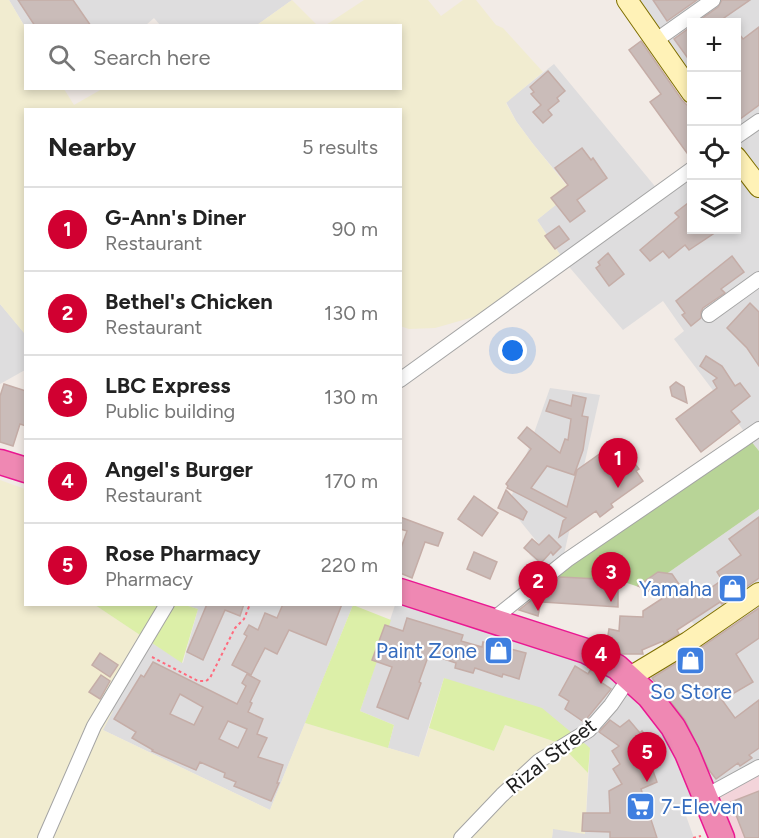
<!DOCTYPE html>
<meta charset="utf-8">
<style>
body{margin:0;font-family:Figtree,sans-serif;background:#f2f2f2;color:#222}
.controls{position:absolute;right:18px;top:18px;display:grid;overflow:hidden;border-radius:0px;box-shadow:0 3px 9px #0003}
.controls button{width:54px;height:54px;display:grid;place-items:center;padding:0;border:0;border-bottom:2px solid #e0e0e0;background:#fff;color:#222;font:30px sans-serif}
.you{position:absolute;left:513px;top:351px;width:21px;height:21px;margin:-15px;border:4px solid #fff;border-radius:50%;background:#1a73e8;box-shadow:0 0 0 9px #1a73e833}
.badge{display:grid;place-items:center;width:39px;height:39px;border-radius:50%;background:#d10031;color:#fff;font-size:20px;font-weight:700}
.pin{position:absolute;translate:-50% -50px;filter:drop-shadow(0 2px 3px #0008)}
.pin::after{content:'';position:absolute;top:32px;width:21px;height:18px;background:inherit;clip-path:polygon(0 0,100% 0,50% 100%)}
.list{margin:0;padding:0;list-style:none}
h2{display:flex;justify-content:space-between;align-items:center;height:78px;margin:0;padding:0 24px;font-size:26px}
h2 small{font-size:20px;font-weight:400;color:#767676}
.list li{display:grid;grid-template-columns:39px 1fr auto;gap:18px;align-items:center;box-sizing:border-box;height:84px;padding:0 24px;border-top:2px solid #e0e0e0}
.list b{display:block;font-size:22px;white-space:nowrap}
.list p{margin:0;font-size:20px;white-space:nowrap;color:#767676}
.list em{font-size:20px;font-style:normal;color:#767676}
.icon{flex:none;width:33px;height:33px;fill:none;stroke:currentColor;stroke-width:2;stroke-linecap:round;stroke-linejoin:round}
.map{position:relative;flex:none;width:759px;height:838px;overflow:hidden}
.search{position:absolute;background:#fff;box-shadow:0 3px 9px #0003;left:24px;top:24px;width:378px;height:66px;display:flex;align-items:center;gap:15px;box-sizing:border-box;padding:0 21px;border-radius:0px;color:#767676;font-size:22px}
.panel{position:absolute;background:#fff;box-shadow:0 3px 9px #0003;left:24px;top:108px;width:378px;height:498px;border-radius:0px}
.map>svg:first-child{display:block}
.residential{fill:#deddde}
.commercial{fill:#f3d4da}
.farmland{fill:#f1ecd0}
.grass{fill:#dcefa8}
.forest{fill:#b8d497}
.building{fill:#cabcb9;stroke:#c5ada7;stroke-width:1.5;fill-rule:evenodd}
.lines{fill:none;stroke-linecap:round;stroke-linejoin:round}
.street-casing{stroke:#a4a4a4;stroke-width:16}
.secondary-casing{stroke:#7f6f00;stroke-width:22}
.highway-casing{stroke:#ea1892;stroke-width:27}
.path{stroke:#ff6a7d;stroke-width:2;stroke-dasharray:3 3;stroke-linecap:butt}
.street{stroke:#fff;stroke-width:14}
.secondary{stroke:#fff2b7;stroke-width:20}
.highway{stroke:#ef88b3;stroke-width:24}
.labels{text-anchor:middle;stroke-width:4.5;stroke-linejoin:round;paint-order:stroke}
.shop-label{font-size:21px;fill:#366cbe;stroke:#fff;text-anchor:end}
.street-label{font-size:21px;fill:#202020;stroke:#fff}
</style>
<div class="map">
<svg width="759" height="838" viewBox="0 0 759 838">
<rect width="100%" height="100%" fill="#f2ebe6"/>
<g class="residential">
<polygon points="9,0 292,0 257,25 160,25 154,18 146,25 25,27"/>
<polygon points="625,0 759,0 759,451 674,339 684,331 663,301 623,330 565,262 537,220 572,191 533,144 516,121 506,102 554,64 658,190 691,166 692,230 736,230 736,22 692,22 691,103 655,42"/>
<polygon points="0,304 26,335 25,370 0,384"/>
<polygon points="550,388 600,395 560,572 553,577 529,554 538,543 508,506"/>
<polygon points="759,509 759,760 681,802 694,838 552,838 553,828 585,833 590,749 444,678 419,757 388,748 394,725 360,711 395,605 400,604 401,591 630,677 695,625 679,609 645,589"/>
<polygon points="185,605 353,605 270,810 103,730 100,701 143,637 183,663 198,609"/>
</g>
<polygon class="commercial" points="759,774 759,838 728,838 712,798"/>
<g class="farmland">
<polygon points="0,0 9,0 25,27 26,88 64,89 74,105 102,89 400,88 400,26 326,25 364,0 428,0 441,16 463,0 476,0 496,25 503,28 543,72 506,103 516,121 533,144 572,192 537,220 565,262 498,310 435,328 409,329 400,326 400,110 26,110 26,332 24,333 0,304"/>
<polygon points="292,0 317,25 257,25"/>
<polygon points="0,480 25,489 26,604 95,605 143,637 100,701 113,711 103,730 270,810 305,723 419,757 429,728 494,751 505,725 559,743 588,773 585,834 553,829 552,838 0,838"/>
</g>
<g class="grass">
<polygon points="95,605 185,605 198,609 182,663"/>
<polygon points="353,605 391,620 360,711 394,725 388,748 305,723"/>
<polygon points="444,678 542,708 590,748 588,773 559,743 505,725 494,751 429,728"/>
</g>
<polygon class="forest" points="751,441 759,451 759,509 645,589 618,580 557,577 560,572"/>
<g class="building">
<polygon points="18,0 73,0 91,26 35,26"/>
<polygon points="653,0 697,0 667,21"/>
<polygon points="722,0 750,0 718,22 697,22 718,7"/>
<polygon points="692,26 692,64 674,39"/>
<polygon points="759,27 759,105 736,122 736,30 743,39"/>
<polygon points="641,41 682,100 692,110 692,160 650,102 661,94 629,50"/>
<polygon points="548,71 565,91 557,98 559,101 548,110 552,115 543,123 533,112 541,105 531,94 534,92 530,87"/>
<polygon points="582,148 591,160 593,158 607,178 577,200 585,211 570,222 551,198 568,185 555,168"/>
<polygon points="692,200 692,230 719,230 689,250 685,245 669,258 663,251 650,261 640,250 679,217 675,213"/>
<polygon points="559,226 569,239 555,249 545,236"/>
<polygon points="608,253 624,274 609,286 596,268 600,265 598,262"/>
<polygon points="732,256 744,272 721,289 725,293 703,308 701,312 701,318 691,326 682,315 685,313 676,301"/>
<polygon points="750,303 759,312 759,366 747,348 727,328"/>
<polygon points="706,356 722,366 735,386 740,383 750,396 731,411 740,422 701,452 676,419 717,388 713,381 717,378 700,366"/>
<polygon points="676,382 684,387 687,403 672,396 670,387"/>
<polygon points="4,384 26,391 26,426 20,424 13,446 0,442 0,396"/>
<polygon points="573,395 586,398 582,416 588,417 583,450 574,475 547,466 531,488 567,507 577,470 618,441 639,469 636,471 643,481 611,504 613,507 600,517 596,511 559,537 563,521 566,518 507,488 508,486 506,484 531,449 518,438 527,427 560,453 565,439 568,440 571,419 546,411 550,400 571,406"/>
<polygon points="506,490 527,512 523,520 498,508"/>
<polygon points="474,496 498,513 482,536 458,519"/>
<polygon points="400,517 443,533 438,546 425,542 412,578 400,573 400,551 407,531 400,529"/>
<polygon points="759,517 759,578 722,604 720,602 677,630 679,634 664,643 663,641 642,650 643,654 622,654 618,651 618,643 607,641 609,629 619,631 620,616 643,617 643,611 663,598 638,586 658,572 672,574 685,593 697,586 702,594 722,580 717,572 741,555 729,539"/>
<polygon points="549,535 561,547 553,555 551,552 541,563 524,548 532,539 539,545"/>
<polygon points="474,552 497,562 490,579 467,569"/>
<polygon points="560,577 618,580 618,607 543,602 545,589"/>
<polygon points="543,591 538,616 519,610"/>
<polygon points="207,604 244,604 240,616 225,610 203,660 187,652"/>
<polygon points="283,604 342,604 326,645 289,630 277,654 265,648 251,675 232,665 247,636 244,634 249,625 258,630 265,613 277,618"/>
<polygon points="759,608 759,638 736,654 753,682 722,700 735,718 759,700 759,748 749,755 752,758 740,766 738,763 716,779 709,770 685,720 652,678 694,652"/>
<polygon points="407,618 463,635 461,641 482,647 483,642 526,653 519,679 503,674 502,677 475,668 473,673 455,668 456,663 429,654 419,682 421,683 408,719 377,707 392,667 372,660 385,625 403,631"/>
<polygon points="100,653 118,665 110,677 92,665"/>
<path d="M153,662L237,704L246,686L242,683L247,674L260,681L250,702L252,703L248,712L263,719L257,734L267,738L258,757L283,765L277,783H279L271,801L234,786L236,782L224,777L225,773L200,762L196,770L152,751L153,750L132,738L136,732L114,719L141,675L144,677ZM180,694L203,707L194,725L170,714ZM228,721L247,729L238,748L219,739Z"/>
<polygon points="575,666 588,674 591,669 601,675 598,680 611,689 584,722 565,709 569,701 559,695"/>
<polygon points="101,675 110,681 100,699 89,692"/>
<polygon points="610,720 620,727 629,720 640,733 642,731 656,749 647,754 657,782 641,789 657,838 610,838 610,832 582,831 583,813 610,813 609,791 622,784 613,769 620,764 612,751 619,746 599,732"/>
<polygon points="759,791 759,838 745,838 731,802"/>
</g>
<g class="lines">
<defs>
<g id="street">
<polyline points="655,41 713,0"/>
<polyline points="736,137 759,121"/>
<polyline points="709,315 759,279"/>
<polyline points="400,380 692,169"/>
<polyline points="491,621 567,560 759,429"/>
<polyline points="706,796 759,767"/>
<polyline points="45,838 94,726 167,604"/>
<polyline points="461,838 502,795 539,761 589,730 611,705 630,677"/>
</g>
<g id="secondary">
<polyline points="627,0 692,93"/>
<polyline points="736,157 759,187"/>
<polyline points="630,677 688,642 759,593"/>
</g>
<g id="highway">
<polyline points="0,462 26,470"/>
<polyline points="400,591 586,651 617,667 649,696 673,727 687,753 722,838"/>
</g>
</defs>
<use href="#street" class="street-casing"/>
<use href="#secondary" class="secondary-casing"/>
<use href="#highway" class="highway-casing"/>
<g class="path">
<polyline points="152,657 198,681 206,681 210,678 235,628 244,619 250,604"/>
<polyline points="693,838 701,836"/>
</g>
<use href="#street" class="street"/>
<use href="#secondary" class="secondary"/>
<use href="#highway" class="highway"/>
</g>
<defs>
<symbol id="shop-square" viewBox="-11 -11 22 22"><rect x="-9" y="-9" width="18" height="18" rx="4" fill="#3f7fe0" stroke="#fff"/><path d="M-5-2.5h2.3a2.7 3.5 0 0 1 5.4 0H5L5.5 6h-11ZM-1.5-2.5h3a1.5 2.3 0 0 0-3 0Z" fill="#fff"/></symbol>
<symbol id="supermarket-square" viewBox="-11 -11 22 22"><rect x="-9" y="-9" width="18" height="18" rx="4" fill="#3f7fe0" stroke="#fff"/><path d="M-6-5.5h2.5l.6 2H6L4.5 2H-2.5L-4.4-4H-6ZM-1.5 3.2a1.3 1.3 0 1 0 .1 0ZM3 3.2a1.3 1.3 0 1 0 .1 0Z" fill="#fff"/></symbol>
</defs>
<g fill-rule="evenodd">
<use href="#shop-square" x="716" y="572" width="33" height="33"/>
<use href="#shop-square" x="482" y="634" width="33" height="33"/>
<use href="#shop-square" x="674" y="644" width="33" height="33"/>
<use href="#supermarket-square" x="624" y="790" width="33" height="33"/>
</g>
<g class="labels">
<g class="shop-label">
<text x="712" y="596">Yamaha</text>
<text x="477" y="658">Paint Zone</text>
<text x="691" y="699" text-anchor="middle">So Store</text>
<text x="661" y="814" text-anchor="start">7-Eleven</text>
</g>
<g class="street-label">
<text transform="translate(551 756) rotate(-38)" y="7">Rizal Street</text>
</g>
</g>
</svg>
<div class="controls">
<button>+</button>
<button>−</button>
<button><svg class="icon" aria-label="locate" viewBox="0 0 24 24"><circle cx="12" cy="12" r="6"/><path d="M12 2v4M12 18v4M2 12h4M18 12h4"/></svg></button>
<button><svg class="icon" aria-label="layers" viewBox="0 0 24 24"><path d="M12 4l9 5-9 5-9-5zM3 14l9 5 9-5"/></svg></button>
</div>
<div class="you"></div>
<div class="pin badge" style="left:618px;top:488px">1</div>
<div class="pin badge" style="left:538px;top:611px">2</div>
<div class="pin badge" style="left:611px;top:602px">3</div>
<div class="pin badge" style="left:601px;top:684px">4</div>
<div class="pin badge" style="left:647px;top:782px">5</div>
<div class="search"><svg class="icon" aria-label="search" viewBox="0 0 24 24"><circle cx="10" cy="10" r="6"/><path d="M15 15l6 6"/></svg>Search here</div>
<section class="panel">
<h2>Nearby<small>5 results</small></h2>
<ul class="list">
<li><span class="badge">1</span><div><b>G-Ann's Diner</b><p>Restaurant</p></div><em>90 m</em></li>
<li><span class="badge">2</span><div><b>Bethel's Chicken</b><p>Restaurant</p></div><em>130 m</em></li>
<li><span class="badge">3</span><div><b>LBC Express</b><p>Public building</p></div><em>130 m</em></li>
<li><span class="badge">4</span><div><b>Angel's Burger</b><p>Restaurant</p></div><em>170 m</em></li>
<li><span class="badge">5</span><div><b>Rose Pharmacy</b><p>Pharmacy</p></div><em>220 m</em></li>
</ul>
</section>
</div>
